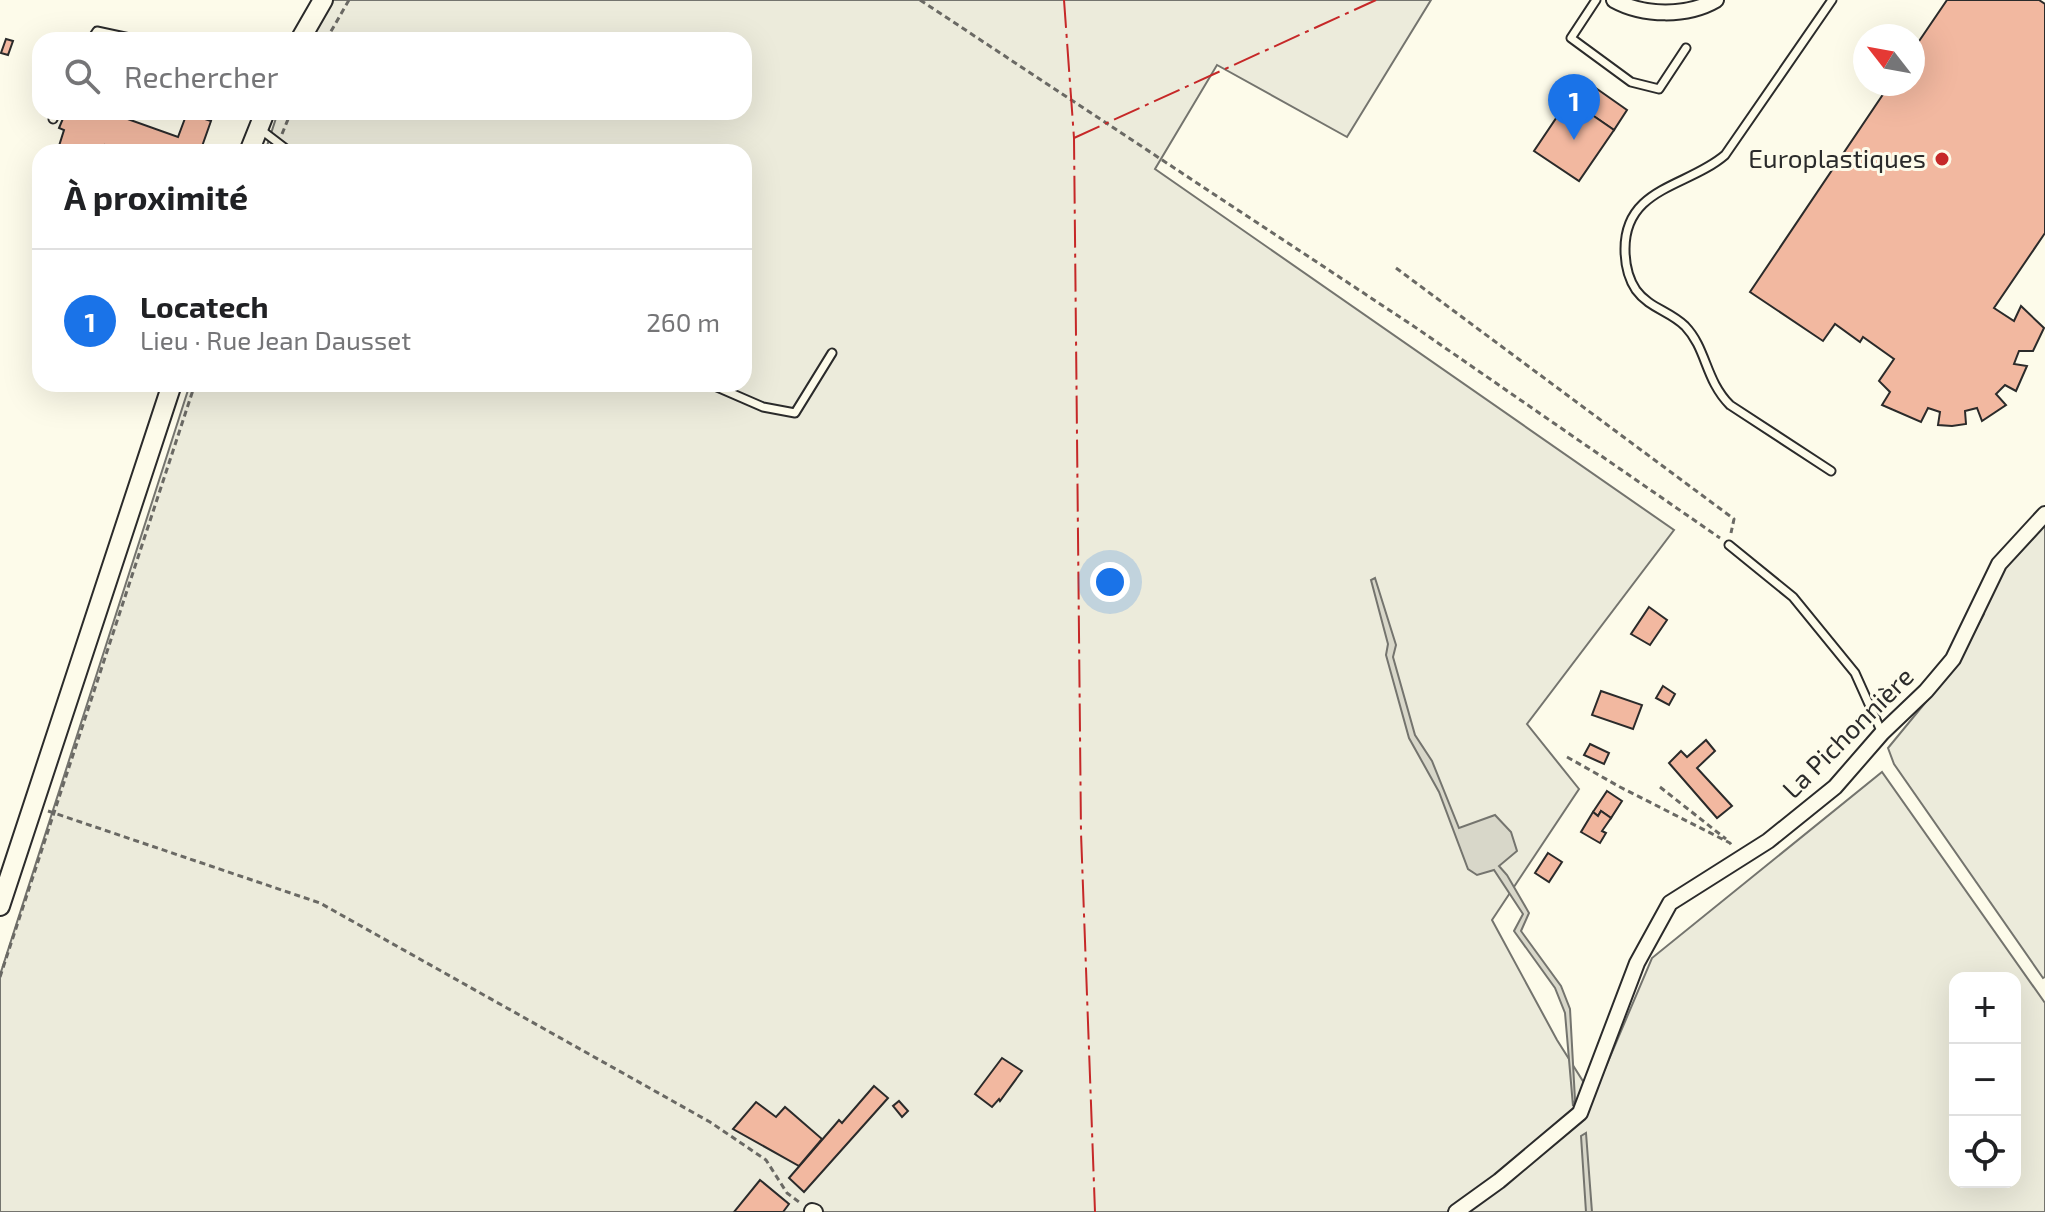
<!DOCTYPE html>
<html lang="fr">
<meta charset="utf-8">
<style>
body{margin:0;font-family:"Exo 2",sans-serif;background:#f2f2f2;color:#202124}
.controls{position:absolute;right:24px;bottom:24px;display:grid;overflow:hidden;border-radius:16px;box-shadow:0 8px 32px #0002}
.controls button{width:72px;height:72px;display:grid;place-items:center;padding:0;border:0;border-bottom:2px solid #e0e0e0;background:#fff;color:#202124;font:40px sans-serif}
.compass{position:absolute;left:1853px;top:24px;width:72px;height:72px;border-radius:50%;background:#fff;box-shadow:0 8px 32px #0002;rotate:301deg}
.you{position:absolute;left:1110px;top:582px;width:28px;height:28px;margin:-20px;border:6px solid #fff;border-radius:50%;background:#1a73e8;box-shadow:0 0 0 12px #1a73e833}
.badge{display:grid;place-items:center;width:52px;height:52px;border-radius:50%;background:#1a73e8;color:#fff;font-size:26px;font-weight:700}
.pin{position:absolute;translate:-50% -66px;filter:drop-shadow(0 2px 4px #0008)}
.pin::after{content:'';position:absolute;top:42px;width:28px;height:24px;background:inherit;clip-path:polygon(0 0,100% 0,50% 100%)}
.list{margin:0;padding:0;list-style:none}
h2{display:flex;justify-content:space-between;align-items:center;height:104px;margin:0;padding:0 32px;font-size:34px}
h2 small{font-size:26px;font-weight:400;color:#757577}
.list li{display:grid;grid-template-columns:52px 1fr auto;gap:24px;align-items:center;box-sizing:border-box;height:144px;padding:0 32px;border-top:2px solid #e0e0e0}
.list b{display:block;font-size:30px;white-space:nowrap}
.list p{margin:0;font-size:26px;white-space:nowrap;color:#757577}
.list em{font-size:26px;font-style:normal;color:#757577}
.icon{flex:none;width:44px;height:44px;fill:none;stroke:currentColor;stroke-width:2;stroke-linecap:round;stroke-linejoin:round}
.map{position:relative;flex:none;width:2045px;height:1212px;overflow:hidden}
.search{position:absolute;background:#fff;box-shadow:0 8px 32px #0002;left:32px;top:32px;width:720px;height:88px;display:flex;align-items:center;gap:20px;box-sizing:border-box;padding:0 28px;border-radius:24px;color:#757577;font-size:30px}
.panel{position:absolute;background:#fff;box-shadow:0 8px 32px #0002;left:32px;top:144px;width:720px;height:248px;border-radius:24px}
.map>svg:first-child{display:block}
.green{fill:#ecebdb;stroke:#74746e;stroke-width:2;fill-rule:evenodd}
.water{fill:#d8d7c9;stroke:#74746e;stroke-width:2}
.building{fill:#f2b8a0;stroke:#2b2b2b;stroke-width:2}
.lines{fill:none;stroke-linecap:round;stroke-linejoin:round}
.service-casing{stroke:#2b2b2b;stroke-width:11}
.minor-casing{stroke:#2b2b2b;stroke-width:18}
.tertiary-casing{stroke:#2b2b2b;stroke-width:22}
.path{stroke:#6a6964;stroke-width:3;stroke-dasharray:6 4;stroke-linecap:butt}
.service{stroke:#fdfbea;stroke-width:7}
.minor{stroke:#fdfbea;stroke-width:14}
.tertiary{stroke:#fdfbea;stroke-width:18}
.power{stroke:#c62828;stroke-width:2;stroke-dasharray:28 6 4 6;stroke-linecap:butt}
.poi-dot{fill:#c62828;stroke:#fdfbea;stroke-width:3}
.labels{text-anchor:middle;stroke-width:6;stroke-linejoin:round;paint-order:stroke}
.poi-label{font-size:26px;fill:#2b2b2b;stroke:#fdfbea;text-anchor:end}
.street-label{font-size:26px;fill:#2b2b2b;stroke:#fdfbea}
</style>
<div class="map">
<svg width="2045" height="1212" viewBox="0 0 2045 1212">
<rect width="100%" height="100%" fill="#fdfbea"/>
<g class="green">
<path d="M333,0H1431L1347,137L1217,65L1155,169L1674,530L1527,724L1579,789L1492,920L1557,1040L1593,1097L1652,958L1882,772L2045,1003V1212H0V975L190,384H744V152H265L278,112H744V40H311ZM1955,978H2015V1182H1955Z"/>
<polygon points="2045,515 2045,977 2043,978 1894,764 1888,748 1958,663 1984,614 1977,608 1999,564"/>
</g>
<g class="water">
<polygon points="1375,578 1396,645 1393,657 1415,735 1432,761 1459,828 1495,815 1511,832 1517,851 1499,866 1507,875 1529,913 1521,931 1561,986 1570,1009 1575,1100 1573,1106 1565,1013 1555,988 1514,931 1523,914 1494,870 1477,875 1468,869 1439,792 1409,738 1386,655 1388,644 1371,580"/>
<polygon points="1586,1133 1592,1212 1586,1212 1581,1136"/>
</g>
<g class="building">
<polygon points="1947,0 2039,0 2045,4 2045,233 1994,308 2014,321 2021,306 2044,328 2033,351 2019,351 2014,364 2027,366 2016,391 2005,385 1996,394 2006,405 1982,421 1977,408 1965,411 1966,424 1952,426 1938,425 1940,412 1928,408 1921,422 1882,405 1890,392 1879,381 1894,359 1863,337 1860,342 1835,324 1823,341 1750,292 1890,84 1913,84 1913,50"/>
<polygon points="6,39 13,41 8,55 1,53"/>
<polygon points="1590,84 1627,110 1614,130 1576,104"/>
<polygon points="1569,99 1614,130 1579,181 1534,151"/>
<polygon points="70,112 108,112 178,137 187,113 211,121 200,152 126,152 105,145 102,152 76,152 59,146 64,130 59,128 64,116 68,117"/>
<polygon points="1649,607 1667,620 1650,645 1631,634"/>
<polygon points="1663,686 1675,694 1669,705 1656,698"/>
<polygon points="1601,691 1642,705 1633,729 1592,715"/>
<polygon points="1706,740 1715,751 1697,768 1732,806 1717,818 1669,763 1681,751 1687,757"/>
<polygon points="1590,744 1609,753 1604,764 1584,755"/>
<polygon points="1607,791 1622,801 1611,818 1601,811 1598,816 1593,812"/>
<polygon points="1601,811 1611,818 1602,831 1606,833 1600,843 1581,832 1593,812 1598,816"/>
<polygon points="1548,853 1562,862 1549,882 1535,873"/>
<polygon points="1002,1058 1022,1071 1000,1101 999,1099 992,1107 975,1094"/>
<polygon points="874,1086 888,1098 804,1192 789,1178 834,1126 839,1120 842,1123"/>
<polygon points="899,1101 908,1111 902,1117 893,1106"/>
<polygon points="756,1102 776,1117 785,1107 822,1139 799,1166 733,1129"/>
<polygon points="760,1180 789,1204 783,1212 734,1212"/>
</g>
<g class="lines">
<defs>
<g id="service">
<polyline points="1596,0 1571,38 1631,82 1659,89 1686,48"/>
<polyline points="91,40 97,31 139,40"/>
<polyline points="53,119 56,112"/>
<polyline points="260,129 290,152"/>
<polyline points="710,384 763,407 795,413 832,353"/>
<path d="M1831,471L1730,405C1705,380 1707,349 1685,326C1670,311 1649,308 1636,290C1628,278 1625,263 1625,249C1625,187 1688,187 1725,155L1832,0"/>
<polyline points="1729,545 1793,597 1855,673 1882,733"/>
</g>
<g id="minor">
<path d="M1614,0C1643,16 1687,17 1716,0"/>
<polyline points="812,1211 815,1212"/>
<polyline points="1456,1212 1499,1181 1580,1113 1637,963 1670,903 1768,841 1835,787 1882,733 1926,691 1953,659 1999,564 2045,514"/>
</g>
<g id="tertiary">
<polyline points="300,40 323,0"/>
<polyline points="249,152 265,112"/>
<polyline points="0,906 172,384"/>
</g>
</defs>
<use href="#service" class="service-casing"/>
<use href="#minor" class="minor-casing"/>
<use href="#tertiary" class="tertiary-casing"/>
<g class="path">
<polyline points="920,0 1412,325 1720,538"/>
<polyline points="326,40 349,0"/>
<polyline points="282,134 291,112"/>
<polyline points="1396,268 1734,519 1731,533"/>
<polyline points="1567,757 1620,787 1730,843 1732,846"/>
<polyline points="1660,787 1726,839"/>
<polyline points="48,811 320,903 710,1122 766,1160 787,1193 799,1202"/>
<polyline points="0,977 195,384"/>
</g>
<use href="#service" class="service"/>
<use href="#minor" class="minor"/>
<use href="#tertiary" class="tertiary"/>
<g class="power">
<polyline points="1064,0 1074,138 1081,833 1095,1212"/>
<polyline points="1074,138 1376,0"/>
</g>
</g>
<circle class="poi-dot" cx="1942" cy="159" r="8"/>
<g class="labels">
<g class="poi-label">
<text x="1926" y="168">Europlastiques</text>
</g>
<g class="street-label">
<text transform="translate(1848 733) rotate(-45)" y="9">La Pichonnière</text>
</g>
</g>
</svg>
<div class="controls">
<button>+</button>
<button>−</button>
<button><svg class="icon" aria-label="locate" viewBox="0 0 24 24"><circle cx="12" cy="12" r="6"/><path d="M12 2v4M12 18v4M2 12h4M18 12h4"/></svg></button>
</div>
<svg class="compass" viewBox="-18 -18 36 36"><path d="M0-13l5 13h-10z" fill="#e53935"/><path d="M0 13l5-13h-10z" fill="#757577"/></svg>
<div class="you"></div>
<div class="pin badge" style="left:1574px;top:140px">1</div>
<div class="search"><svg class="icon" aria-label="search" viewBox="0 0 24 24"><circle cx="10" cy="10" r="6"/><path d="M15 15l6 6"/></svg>Rechercher</div>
<section class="panel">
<h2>À proximité<small></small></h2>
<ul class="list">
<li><span class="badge">1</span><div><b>Locatech</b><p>Lieu · Rue Jean Dausset</p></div><em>260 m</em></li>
</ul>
</section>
</div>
